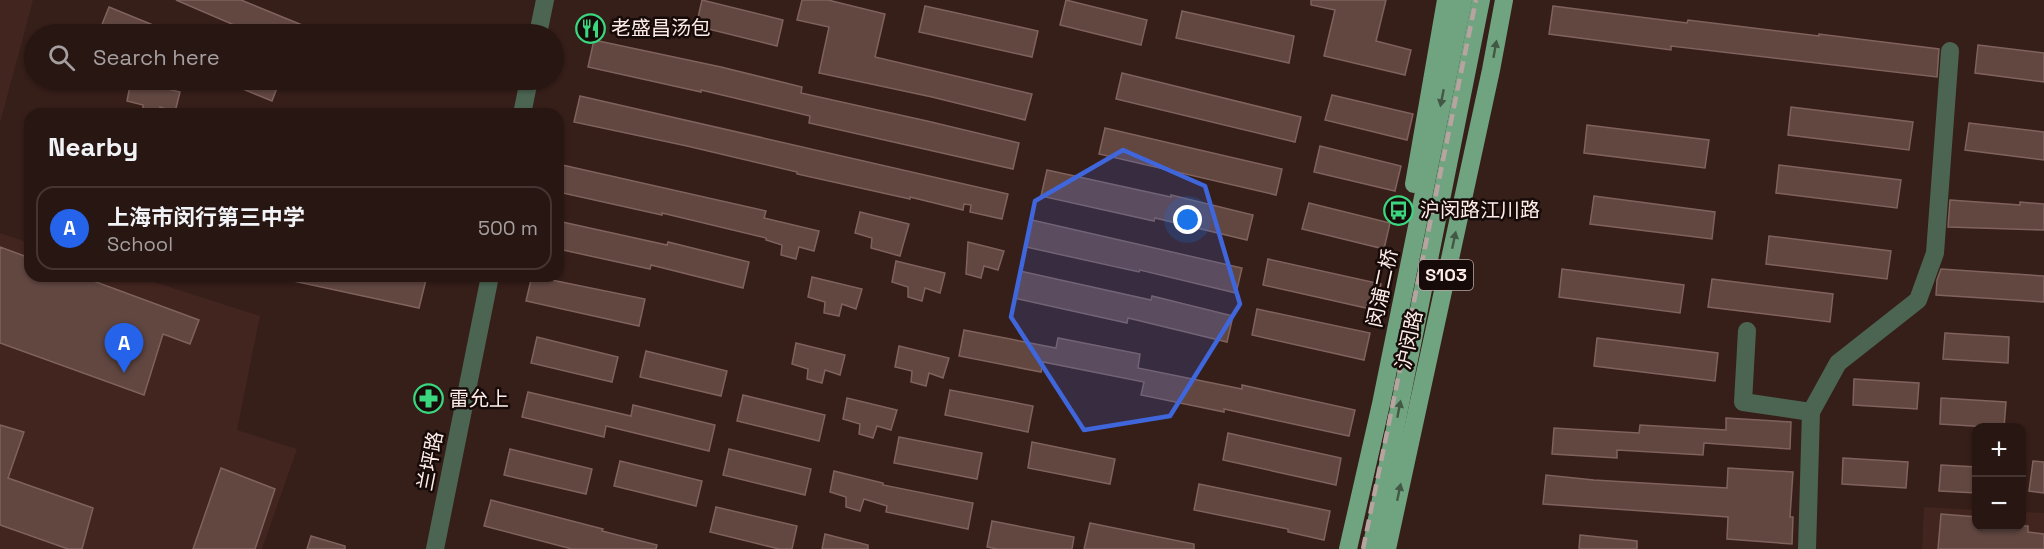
<!DOCTYPE html>
<meta charset="utf-8">
<style>
body{margin:0;font-family:"Space Grotesk","Noto Sans SC",sans-serif;background:#342321;color:#f1f3f6}
.controls{position:absolute;right:18px;bottom:18px;display:grid;overflow:hidden;border-radius:12px;box-shadow:0 2px 4px #0004}
.controls button{width:54px;height:54px;display:grid;place-items:center;padding:0;border:0;border-bottom:2px solid #443533;background:#281613;color:#f1f3f6;font:30px sans-serif}
.you{position:absolute;left:1188px;top:220px;width:21px;height:21px;margin:-15px;border:4px solid #fff;border-radius:50%;background:#1a73e8;box-shadow:0 0 0 9px #1a73e833}
.badge{display:grid;place-items:center;width:39px;height:39px;border-radius:50%;background:#2563eb;color:#fff;font-size:20px;font-weight:700}
.pin{position:absolute;translate:-50% -50px;filter:drop-shadow(0 2px 3px #0008)}
.pin::after{content:'';position:absolute;top:32px;width:21px;height:18px;background:inherit;clip-path:polygon(0 0,100% 0,50% 100%)}
.list{margin:0;padding:0;list-style:none}
h2{display:flex;justify-content:space-between;align-items:center;height:78px;margin:0;padding:0 24px;font-size:26px}
h2 small{font-size:20px;font-weight:400;color:#a59fa0}
.list li{display:grid;grid-template-columns:39px 1fr auto;gap:18px;align-items:center;box-sizing:border-box;height:84px;margin:0 12px 12px;padding:0 12px;border:2px solid #443533;border-radius:18px}
.list b{display:block;font-size:22px;white-space:nowrap}
.list p{margin:0;font-size:20px;white-space:nowrap;color:#a59fa0}
.list em{font-size:20px;font-style:normal;color:#a59fa0}
.icon{flex:none;width:33px;height:33px;fill:none;stroke:currentColor;stroke-width:2;stroke-linecap:round;stroke-linejoin:round}
.map{position:relative;flex:none;width:2044px;height:549px;overflow:hidden}
.search{position:absolute;background:#281613;box-shadow:0 2px 4px #0004;left:24px;top:24px;width:540px;height:66px;display:flex;align-items:center;gap:15px;box-sizing:border-box;padding:0 21px;border-radius:33px;color:#a59fa0;font-size:22px}
.panel{position:absolute;background:#281613;box-shadow:0 2px 4px #0004;left:24px;top:108px;width:540px;height:174px;border-radius:18px}
.map>svg:first-child{display:block}
.built{fill:#43251f}
.building{fill:#624741;stroke:#7f625c;stroke-width:1.5}
.lines{fill:none;stroke-linecap:round;stroke-linejoin:round}
.minor{stroke:#4c6553;stroke-width:18}
.major{stroke:#70a480;stroke-width:18}
.rail{stroke:#b7a39f;stroke-width:4.5;stroke-dasharray:12 6;stroke-linecap:butt}
.oneway{fill:#435844}
.marked{fill:#3f66da;fill-opacity:0.2;stroke:#3f66da;stroke-width:4.5;stroke-linejoin:round}
.labels{text-anchor:middle;stroke-width:5;stroke-linejoin:round;paint-order:stroke}
.shield{fill:#160b09;stroke:#b8a8a5;stroke-width:1.5}
.shield-label{font-size:18px;font-weight:bold;fill:#fdece8}
.poi-label{font-size:20px;fill:#fdece8;stroke:#160b09;text-anchor:start}
.street-label{font-size:20px;fill:#fdece8;stroke:#160b09}
</style>
<div class="map">
<svg width="2044" height="549" viewBox="0 0 2044 549">
<rect width="100%" height="100%" fill="#361e19"/>
<g class="built">
<polygon points="0,0 33,0 0,123"/>
<polygon points="0,233 30,243 30,276 135,276 260,316 237,430 297,449 262,549 0,549"/>
<polygon points="1924,507 1976,510 1976,526 2022,526 2022,512 2044,513 2044,549 1922,549"/>
</g>
<g class="building">
<polygon points="176,0 241,0 302,25 298,34 255,34"/>
<polygon points="702,0 783,20 777,46 696,26"/>
<polygon points="802,0 828,0 885,14 875,57 1032,94 1025,120 932,97 819,73 829,27 797,20"/>
<polygon points="1066,0 1147,20 1141,45 1060,25"/>
<polygon points="1311,0 1386,0 1376,41 1411,50 1405,75 1324,56 1335,10 1311,5"/>
<polygon points="925,6 1038,31 1032,57 919,32"/>
<polygon points="1553,6 1687,23 1688,20 1819,36 1819,34 1939,49 1937,77 1671,46 1671,50 1549,34"/>
<polygon points="109,7 175,34 106,34 99,32"/>
<polygon points="1182,11 1294,36 1289,63 1176,38"/>
<polygon points="594,40 721,67 802,87 801,93 927,121 1019,143 1013,169 809,123 810,116 701,90 701,92 588,67"/>
<polygon points="1978,45 2044,53 2044,82 1975,73"/>
<polygon points="1122,73 1301,117 1295,142 1116,99"/>
<polygon points="131,80 180,92 175,112 160,107 159,114 143,114 143,105 127,101"/>
<polygon points="221,80 280,80 272,101"/>
<polygon points="1332,95 1413,114 1407,140 1325,120"/>
<polygon points="580,96 1008,194 1002,219 970,212 971,205 964,204 963,210 910,197 910,199 797,174 797,172 687,146 574,122"/>
<polygon points="1791,107 1913,122 1909,150 1788,135"/>
<polygon points="1969,123 2044,132 2044,160 1965,150"/>
<polygon points="1587,125 1709,140 1705,168 1584,153"/>
<polygon points="1105,128 1282,169 1276,195 1099,154"/>
<polygon points="1320,146 1401,166 1395,191 1314,172"/>
<polygon points="558,164 766,211 764,218 819,231 814,251 799,247 796,259 781,255 782,245 766,240 766,238 662,213 662,215 558,192"/>
<polygon points="1779,165 1901,180 1897,208 1776,193"/>
<polygon points="1047,170 1171,197 1171,195 1253,215 1247,240 1155,218 1154,221 1041,196"/>
<polygon points="1594,196 1715,212 1712,239 1590,224"/>
<polygon points="1950,200 2020,205 2020,202 2044,204 2044,230 1948,227"/>
<polygon points="1309,203 1390,223 1384,249 1302,229"/>
<polygon points="860,212 909,224 900,256 871,248 872,238 855,233"/>
<polygon points="1032,220 1242,268 1236,293 1140,270 1139,272 1026,247"/>
<polygon points="558,221 667,245 668,242 749,262 743,288 651,265 650,269 558,249"/>
<polygon points="1769,236 1891,251 1887,279 1766,264"/>
<polygon points="968,242 1004,251 998,270 984,266 981,278 966,274"/>
<polygon points="0,247 30,258 30,276 80,276 199,320 190,344 163,334 144,395 0,343"/>
<polygon points="1268,259 1381,284 1375,310 1263,285"/>
<polygon points="896,261 945,273 940,293 925,288 922,301 908,297 908,287 892,282"/>
<polygon points="1562,269 1684,285 1680,313 1559,297"/>
<polygon points="1941,269 2044,276 2044,302 1936,295 1937,280"/>
<polygon points="1020,271 1151,300 1152,296 1233,316 1227,342 1128,318 1127,323 1014,298"/>
<polygon points="293,276 427,276 419,308 293,281"/>
<polygon points="532,276 645,299 639,326 526,301"/>
<polygon points="812,277 862,289 856,309 842,304 839,316 824,313 825,302 808,297"/>
<polygon points="1712,279 1833,294 1830,322 1708,307"/>
<polygon points="1257,309 1370,333 1364,360 1252,335"/>
<polygon points="964,330 1056,348 1058,338 1140,354 1138,368 1242,389 1242,385 1355,410 1349,436 1224,409 1224,412 1141,395 1144,382 1043,362 1041,372 959,356"/>
<polygon points="1945,333 2009,337 2008,363 1943,359"/>
<polygon points="537,337 618,357 612,382 531,363"/>
<polygon points="1597,338 1718,353 1715,381 1594,366"/>
<polygon points="796,343 845,355 840,375 825,370 822,383 807,379 808,369 792,364"/>
<polygon points="899,346 949,358 943,378 929,373 926,386 911,382 912,371 895,367"/>
<polygon points="646,351 727,371 721,396 640,377"/>
<polygon points="1854,379 1919,383 1917,409 1853,405"/>
<polygon points="950,390 1033,406 1028,432 945,415"/>
<polygon points="528,392 631,416 633,405 715,425 709,451 606,426 604,437 522,417"/>
<polygon points="743,395 825,415 819,441 737,421"/>
<polygon points="847,398 897,410 891,430 877,426 873,438 859,434 860,424 843,419"/>
<polygon points="1941,398 2006,402 2004,428 1940,424"/>
<polygon points="1726,418 1791,422 1790,449 1704,443 1703,455 1617,450 1617,458 1552,454 1554,428 1639,433 1640,425 1726,430"/>
<polygon points="0,425 24,432 8,478 93,508 82,549 68,549 0,525"/>
<polygon points="1228,433 1341,458 1336,485 1223,460"/>
<polygon points="899,437 982,453 977,479 894,463"/>
<polygon points="1032,442 1115,459 1110,484 1028,468"/>
<polygon points="510,449 592,469 586,494 504,475"/>
<polygon points="729,449 811,469 805,495 723,475"/>
<polygon points="1843,458 1908,462 1906,488 1842,484"/>
<polygon points="620,461 702,481 696,506 614,486"/>
<polygon points="2033,461 2044,462 2044,493 2029,491"/>
<polygon points="1941,465 1977,467 1977,493 1939,491"/>
<polygon points="221,468 275,489 255,549 193,549"/>
<polygon points="1728,468 1793,472 1790,517 1793,517 1792,544 1727,539 1728,517 1543,504 1546,475 1594,480 1727,488"/>
<polygon points="834,471 883,483 883,485 973,503 968,529 886,512 887,506 864,499 860,511 846,507 846,497 830,492"/>
<polygon points="1199,484 1330,511 1324,540 1288,532 1288,529 1194,510"/>
<polygon points="491,500 603,529 602,531 657,545 656,549 572,549 484,526"/>
<polygon points="716,507 797,526 792,549 779,549 710,532"/>
<polygon points="1941,514 1977,517 1977,526 2028,526 2028,532 2044,534 2044,549 1938,549"/>
<polygon points="992,521 1074,537 1072,549 997,549 987,547"/>
<polygon points="1090,523 1194,544 1194,549 1084,549"/>
<polygon points="825,534 868,545 868,549 822,549"/>
<polygon points="1580,535 1637,541 1637,549 1579,549"/>
<polygon points="311,536 345,546 345,549 307,549"/>
</g>
<g class="lines">
<g class="minor">
<polyline points="538,34 545,0"/>
<polyline points="522,114 529,80"/>
<polyline points="1747,331 1743,402 1811,412"/>
<polyline points="435,549 490,276"/>
<polyline points="1807,549 1811,412 1838,363 1918,300 1935,253 1950,51"/>
</g>
<g class="major">
<polyline points="1414,184 1446,0"/>
<polyline points="1348,549 1381,404 1463,0"/>
<polyline points="1371,549 1481,0"/>
<polyline points="1387,549 1491,70 1504,0"/>
</g>
<polyline class="rail" points="1363,549 1476,0"/>
</g>
<defs><path id="oneway-solid" d="M-6-.8H1V-3.2L6.5 0L1 3.2V.8H-6Z" transform="scale(1.5)"/></defs>
<g class="oneway">
<use href="#oneway-solid" transform="translate(1495 49) rotate(-80)"/>
<use href="#oneway-solid" transform="translate(1442 98) rotate(101)"/>
<use href="#oneway-solid" transform="translate(1454 240) rotate(-78)"/>
<use href="#oneway-solid" transform="translate(1399 409) rotate(-79)"/>
<use href="#oneway-solid" transform="translate(1399 492) rotate(-78)"/>
</g>
<path class="marked" d="M1123,150L1205,186L1240,304L1170,416L1084,430L1011,317L1035,201Z"/>
<defs>
<symbol id="restaurant-ring" viewBox="-11 -11 22 22"><circle r="9.5" fill="#160b09" stroke="#3ad77f" stroke-width="1.5"/><path d="M-5-6h1v4h1v-4h1v4h1v-4h1v5L-1.5 .5V6h-2V.5L-5-1ZM5-6V6H3V1.5H1.5Q1.5-4 5-6Z" fill="#3ad77f"/></symbol>
<symbol id="bus-ring" viewBox="-11 -11 22 22"><circle r="9.5" fill="#160b09" stroke="#3ad77f" stroke-width="1.5"/><path d="M-5-6H5V4H4V6H2V4H-2V6H-4V4H-5ZM-3.5-4V0h7V-4ZM-3.5 1.2v1.5H-2V1.2ZM2 1.2v1.5H3.5V1.2Z" fill="#3ad77f"/></symbol>
<symbol id="pharmacy-ring" viewBox="-11 -11 22 22"><circle r="9.5" fill="#160b09" stroke="#3ad77f" stroke-width="1.5"/><path d="M-2-6h4v4h4v4h-4v4h-4v-4h-4v-4h4Z" fill="#3ad77f"/></symbol>
</defs>
<g fill-rule="evenodd">
<use href="#restaurant-ring" x="574" y="12" width="33" height="33"/>
<use href="#bus-ring" x="1382" y="194" width="33" height="33"/>
<use href="#pharmacy-ring" x="412" y="382" width="33" height="33"/>
</g>
<g class="labels">
<rect class="shield" x="1419" y="260" width="54" height="30" rx="4.5"/>
<g class="shield-label">
<text x="1446" y="281">S103</text>
</g>
<g class="poi-label">
<text x="611" y="35">老盛昌汤包</text>
<text x="1420" y="217">沪闵路江川路</text>
<text x="449" y="406">雷允上</text>
</g>
<g class="street-label">
<text transform="translate(1382 288) rotate(-78)" y="7">闵浦二桥</text>
<text transform="translate(1409 340) rotate(-78)" y="7">沪闵路</text>
<text transform="translate(430 461) rotate(-79)" y="7">兰坪路</text>
</g>
</g>
</svg>
<div class="controls">
<button>+</button>
<button>−</button>
</div>
<div class="you"></div>
<div class="pin badge" style="left:124px;top:373px">A</div>
<div class="search"><svg class="icon" aria-label="search" viewBox="0 0 24 24"><circle cx="10" cy="10" r="6"/><path d="M15 15l6 6"/></svg>Search here</div>
<section class="panel">
<h2>Nearby<small></small></h2>
<ul class="list">
<li><span class="badge">A</span><div><b>上海市闵行第三中学</b><p>School</p></div><em>500 m</em></li>
</ul>
</section>
</div>
